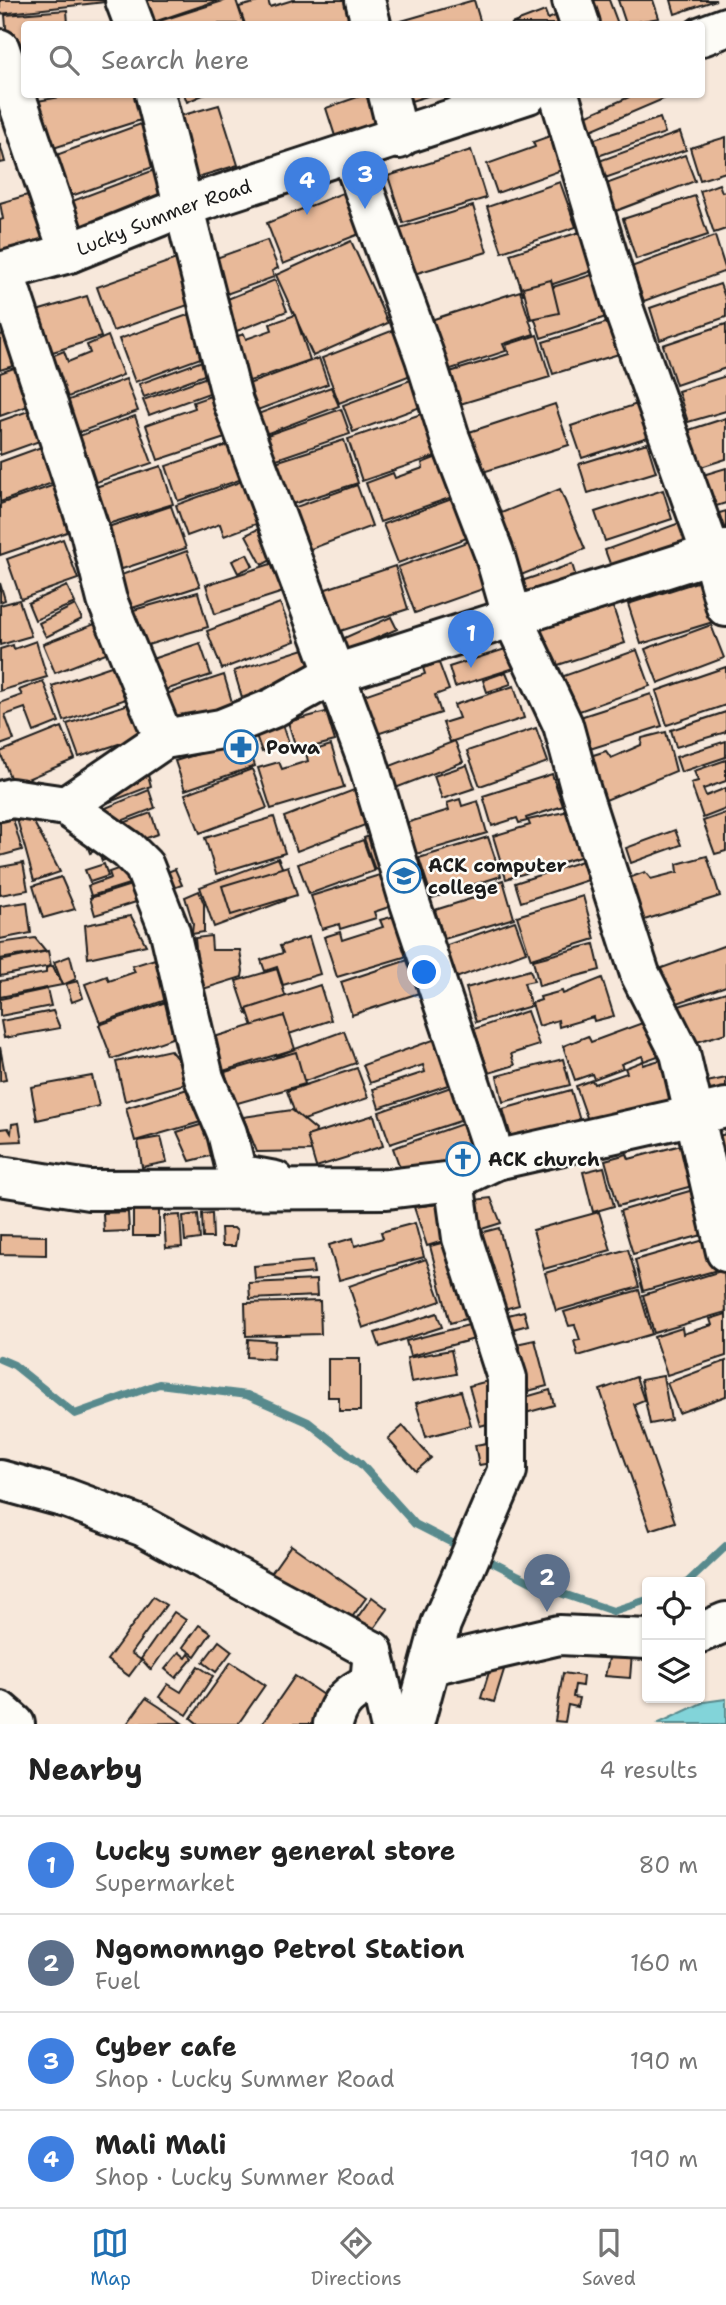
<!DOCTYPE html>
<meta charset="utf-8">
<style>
body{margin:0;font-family:"Shantell Sans",sans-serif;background:#f2f2f2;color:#222}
.controls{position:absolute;right:21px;bottom:21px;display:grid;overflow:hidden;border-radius:7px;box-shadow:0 2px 5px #0004}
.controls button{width:63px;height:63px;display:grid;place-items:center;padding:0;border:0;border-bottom:2px solid #e0e0e0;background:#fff;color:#222;font:35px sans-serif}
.you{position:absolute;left:425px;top:973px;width:24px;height:24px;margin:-18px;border:5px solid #fff;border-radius:50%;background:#1a73e8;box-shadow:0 0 0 10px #1a73e833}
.badge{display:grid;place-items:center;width:46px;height:46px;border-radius:50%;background:#1f6fb2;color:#fff;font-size:23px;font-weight:700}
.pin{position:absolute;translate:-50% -58px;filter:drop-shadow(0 2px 4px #0008)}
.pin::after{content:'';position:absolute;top:37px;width:24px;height:21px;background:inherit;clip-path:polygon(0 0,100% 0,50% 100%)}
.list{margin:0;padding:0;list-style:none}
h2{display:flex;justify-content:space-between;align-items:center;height:91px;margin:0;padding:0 28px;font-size:30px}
h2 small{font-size:23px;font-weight:400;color:#767676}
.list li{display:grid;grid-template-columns:46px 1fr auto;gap:21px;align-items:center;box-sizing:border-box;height:98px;padding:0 28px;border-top:2px solid #e0e0e0}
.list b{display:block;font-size:26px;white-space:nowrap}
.list p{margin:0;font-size:23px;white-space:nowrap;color:#767676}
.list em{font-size:23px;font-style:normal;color:#767676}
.icon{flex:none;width:38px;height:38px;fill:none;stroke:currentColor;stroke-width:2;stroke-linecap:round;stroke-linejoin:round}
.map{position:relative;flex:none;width:726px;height:1724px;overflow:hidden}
.search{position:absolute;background:#fff;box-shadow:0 2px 5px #0004;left:21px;right:21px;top:21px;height:77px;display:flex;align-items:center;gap:18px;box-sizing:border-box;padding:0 24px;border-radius:7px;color:#767676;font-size:26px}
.sheet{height:483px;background:#fff}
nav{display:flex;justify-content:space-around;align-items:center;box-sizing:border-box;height:98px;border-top:2px solid #e0e0e0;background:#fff;font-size:19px;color:#767676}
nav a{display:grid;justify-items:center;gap:4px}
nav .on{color:#1f6fb2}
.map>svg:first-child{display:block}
.water{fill:#82d4d9;stroke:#598a8d;stroke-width:2}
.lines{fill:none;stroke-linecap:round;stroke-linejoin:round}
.stream{stroke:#598a8d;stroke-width:8}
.building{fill:#e8b999;stroke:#1c1c1c;stroke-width:2}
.minor-casing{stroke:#1c1c1c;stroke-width:44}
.minor{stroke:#fdfcf7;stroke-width:38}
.labels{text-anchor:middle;stroke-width:5;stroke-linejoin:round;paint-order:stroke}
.street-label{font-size:19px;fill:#1c1c1c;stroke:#fdfcf7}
.poi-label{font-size:19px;font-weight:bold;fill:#1c1c1c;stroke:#fdfcf7;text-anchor:start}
</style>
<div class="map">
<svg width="726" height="1724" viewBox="0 0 726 1724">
<rect width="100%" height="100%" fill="#f7e8db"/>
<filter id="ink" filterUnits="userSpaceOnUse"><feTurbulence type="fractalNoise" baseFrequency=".0143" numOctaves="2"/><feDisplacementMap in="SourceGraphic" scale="14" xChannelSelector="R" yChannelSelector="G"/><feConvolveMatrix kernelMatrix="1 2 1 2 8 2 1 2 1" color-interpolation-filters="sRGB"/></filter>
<g filter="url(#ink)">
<polygon class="water" points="726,1699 726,1724 657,1724 704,1702"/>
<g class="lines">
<g class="stream">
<polyline points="0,1359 14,1365 75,1414 159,1384 247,1395 308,1422 361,1464 415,1524 462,1548"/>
<polyline points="480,1556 537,1585 613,1611 647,1600"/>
<polyline points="688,1582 726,1546"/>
</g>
</g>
<g class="building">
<polygon points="0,0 113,0 113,1 0,14"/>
<polygon points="140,0 219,0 148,24"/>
<polygon points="226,0 236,0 244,24 150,24"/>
<polygon points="265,0 268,0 270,7 293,0 347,0 353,20 337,24 245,24 239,7"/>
<polygon points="474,0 481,24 391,24"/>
<polygon points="574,0 609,0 618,24 582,24"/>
<polygon points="618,0 653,0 659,18 626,24"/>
<polygon points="671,0 716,0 675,14"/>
<polygon points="67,10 68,24 24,24 24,49 8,51 5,15"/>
<polygon points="570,10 576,24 511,24 545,11 548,19"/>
<polygon points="77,94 136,94 144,119 41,152 26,103"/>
<polygon points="184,94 205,94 187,102"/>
<polygon points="366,94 375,123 335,136 326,108"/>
<polygon points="409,94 434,94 411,101"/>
<polygon points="667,94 668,97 591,130 585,116 636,94"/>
<polygon points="219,105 238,165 194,178 176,117"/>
<polygon points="660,118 665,133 598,156 592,140"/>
<polygon points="141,124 156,166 63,199 48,158"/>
<polygon points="561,132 573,166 497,193 487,164 535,147 533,142"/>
<polygon points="680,132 686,150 605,178 599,161"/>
<polygon points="726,137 726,172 700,180 690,148"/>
<polygon points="0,144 5,162 0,163"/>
<polygon points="471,150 486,198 403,223 388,176"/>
<polygon points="685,155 695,181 616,211 606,184"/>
<polygon points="157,169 171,207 76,243 62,205"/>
<polygon points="560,182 576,227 502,252 487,207"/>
<polygon points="719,184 722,192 726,191 726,229 714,233 700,191"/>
<polygon points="345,192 362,233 283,264 267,223"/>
<polygon points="31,194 47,248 0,262 0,220 3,219 0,203"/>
<polygon points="695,196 708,235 636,259 623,219"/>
<polygon points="473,206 487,252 404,277 390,231"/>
<polygon points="583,231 595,270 523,294 510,254"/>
<polygon points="715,236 726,271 644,301 631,267"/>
<polygon points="267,240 278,268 272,271 274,277 215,298 202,263"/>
<polygon points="351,241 388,323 313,356 276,275"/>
<polygon points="179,258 194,303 113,331 97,287"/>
<polygon points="598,273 612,315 541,338 527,295"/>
<polygon points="275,280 287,311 227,335 215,304"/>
<polygon points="551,280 559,313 531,319 523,287"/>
<polygon points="720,284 726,300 726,317 660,340 650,308"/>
<polygon points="520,291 534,334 503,344 506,351 448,370 431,320"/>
<polygon points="87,296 101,337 33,358 20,316"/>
<polygon points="202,310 217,352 135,382 119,339"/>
<polygon points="295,315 310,360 235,386 219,342 244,334 246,339 272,330 270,324"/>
<polygon points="612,321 622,353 553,374 543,342"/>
<polygon points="726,324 726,368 676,385 663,345"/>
<polygon points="399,328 416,373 339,403 322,358"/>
<polygon points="16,330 26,362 0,370 0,335"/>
<polygon points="537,335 550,377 460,404 450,372 509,354 506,345"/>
<polygon points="108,336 123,375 53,403 37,362 64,351 68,362 90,353 87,345"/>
<polygon points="213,357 218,370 144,397 139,384"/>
<polygon points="319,358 328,384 252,412 243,386"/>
<polygon points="25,364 39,402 0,416 0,373"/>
<polygon points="218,373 223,388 149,415 143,400"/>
<polygon points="726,376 726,411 688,422 678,391"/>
<polygon points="416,378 426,405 353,432 343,405"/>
<polygon points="126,379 138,411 66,437 55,405"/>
<polygon points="331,387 339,406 263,435 255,415"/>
<polygon points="222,392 237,434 158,460 146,425 195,408 193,402"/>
<polygon points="555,404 569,445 470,476 457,436"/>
<polygon points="637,404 648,437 582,458 571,426"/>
<polygon points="37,408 48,438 0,455 0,421"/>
<polygon points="341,409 350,434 262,464 253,440"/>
<polygon points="424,413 439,455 362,481 348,439"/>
<polygon points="135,416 152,463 82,487 65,441"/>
<polygon points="726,418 726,459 701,467 689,430"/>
<polygon points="344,440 358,483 277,509 263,466"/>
<polygon points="239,441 251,476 178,501 166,466"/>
<polygon points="55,442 66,478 0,502 0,462"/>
<polygon points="647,443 656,472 588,493 579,464"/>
<polygon points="447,453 461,494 380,522 366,483 393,473 395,478 423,468 422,463"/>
<polygon points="161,466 173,504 98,527 86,490"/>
<polygon points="726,468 726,503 713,507 703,475"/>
<polygon points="256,476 272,518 224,536 220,524 187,536 176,505"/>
<polygon points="63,482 79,528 0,555 0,504"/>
<polygon points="357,485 372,526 295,555 279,513"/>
<polygon points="560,489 585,549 509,580 484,520"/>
<polygon points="663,490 672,519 605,541 595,512"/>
<polygon points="463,495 478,534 398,563 383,524"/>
<polygon points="171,506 186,548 110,573 96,531"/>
<polygon points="726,511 726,544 716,514"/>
<polygon points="685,521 696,551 616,580 605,550"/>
<polygon points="268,524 284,553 262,565 246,535"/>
<polygon points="480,537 497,584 415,613 398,567"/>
<polygon points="63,539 78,579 21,599 7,559"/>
<polygon points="187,551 200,586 123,611 113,578"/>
<polygon points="247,554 253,566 238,573 232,561"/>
<polygon points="274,563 283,592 215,614 206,585"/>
<polygon points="572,564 576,577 591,571 595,582 518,609 510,585"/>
<polygon points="395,566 408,609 322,637 308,595"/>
<polygon points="700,581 713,622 641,644 628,604"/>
<polygon points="0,583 5,600 0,602"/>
<polygon points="67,586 75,603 35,620 28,603"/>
<polygon points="198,592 208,627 141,647 130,611"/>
<polygon points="19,600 31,636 0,645 0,605"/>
<polygon points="280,603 295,641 222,669 207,631"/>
<polygon points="75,605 82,619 46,637 39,623"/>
<polygon points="613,607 625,643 552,667 540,630"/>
<polygon points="391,617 397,629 338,655 333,643"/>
<polygon points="105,620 116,649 55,673 43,644"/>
<polygon points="711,625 724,658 658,683 645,649"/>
<polygon points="36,641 47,677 0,691 0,649 13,645 14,649"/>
<polygon points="200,643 211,675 156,693 146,661"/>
<polygon points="518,645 524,665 455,687 449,667"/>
<polygon points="307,648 319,681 244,704 234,671"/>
<polygon points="637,650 650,686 571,714 558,678"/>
<polygon points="439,663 449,690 435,695 441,713 371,736 358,697 425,674 423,668"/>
<polygon points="117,664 129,698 64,721 52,686"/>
<polygon points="726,667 726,705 667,725 656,691"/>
<polygon points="506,672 511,684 487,692 483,680"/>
<polygon points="224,675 234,709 171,728 160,696"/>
<polygon points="43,681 59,722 34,732 25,708 5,715 14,740 0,745 0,703 22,695 19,690"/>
<polygon points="514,686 524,718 450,742 443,723 459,718 454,705"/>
<polygon points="651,694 662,726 590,749 580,717"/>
<polygon points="132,703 143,736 79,757 67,724"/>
<polygon points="326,712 335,741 297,751 288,722"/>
<polygon points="726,712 726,732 676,747 671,730"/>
<polygon points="281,718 289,743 262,752 253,727"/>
<polygon points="62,727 75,759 13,785 0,752"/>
<polygon points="536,728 548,762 480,786 467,751"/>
<polygon points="243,729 255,766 185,790 175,761 208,751"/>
<polygon points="666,732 676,771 601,802 584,758 606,751 611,758 641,745 642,738"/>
<polygon points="455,741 463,762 393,789 385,768"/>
<polygon points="726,741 726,757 681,772 676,757"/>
<polygon points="331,745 344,787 271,809 258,768 279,762 282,769 308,761 306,753"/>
<polygon points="726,760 726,781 703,789 706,796 726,788 726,809 703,818 691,783 698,781 694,771"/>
<polygon points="145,764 151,786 76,815"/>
<polygon points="467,765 475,788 442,799 434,776"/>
<polygon points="252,769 267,808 200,833 185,794"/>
<polygon points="552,774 563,806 526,818 527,821 519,823 517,818 492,826 483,796"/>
<polygon points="359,788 373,822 297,851 284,817"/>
<polygon points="149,790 155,808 85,835 79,819"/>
<polygon points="460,799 462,806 478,801 487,833 416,854 406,823 449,810 447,803"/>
<polygon points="569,811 583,856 506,879 493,836 530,825 528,820"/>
<polygon points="151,813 158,834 129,844 131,850 102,861 98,849 90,853 84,837"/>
<polygon points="726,813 726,851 715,854 703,821"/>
<polygon points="30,815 60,872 34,881 17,819"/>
<polygon points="274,817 285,853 216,874 205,838"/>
<polygon points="13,819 22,850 0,856 0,822"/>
<polygon points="675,830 681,845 631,863 626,848"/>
<polygon points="379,833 391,864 375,870 364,838"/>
<polygon points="488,837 501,876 432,898 419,858"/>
<polygon points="363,840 374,871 309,894 298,864"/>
<polygon points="707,856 720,896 638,922 621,881 645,872 651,879 678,872 677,864"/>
<polygon points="278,858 292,890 284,901 214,927 200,887"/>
<polygon points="582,861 588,880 521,902 515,883"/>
<polygon points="23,863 28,890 0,895 0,867"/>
<polygon points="104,864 108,876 90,882 85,870"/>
<polygon points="126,866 132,883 91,896 88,886 111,878 109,872"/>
<polygon points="288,866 297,895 231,915 222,886"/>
<polygon points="175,869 182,885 140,900 134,885"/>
<polygon points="383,874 392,906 374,912 376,918 340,929 339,924 322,929 311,896"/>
<polygon points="61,877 75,909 43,918 33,886"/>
<polygon points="503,880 514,918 444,939 435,910 483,895 480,887"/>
<polygon points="131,885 136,902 95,915 90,898"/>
<polygon points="199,891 204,904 204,932 192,934 193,923 185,897"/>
<polygon points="583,896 595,939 531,959 517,916"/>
<polygon points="27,902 31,933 0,939 0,906"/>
<polygon points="399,915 411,955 337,977 324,937 340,932 342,940 383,927 380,920"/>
<polygon points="131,916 146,945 88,958 85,925"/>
<polygon points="515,921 526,952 456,978 444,946"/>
<polygon points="211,936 212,950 240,950 243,971 242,977 200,990 195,938"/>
<polygon points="309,937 320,974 283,985 277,967 265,971 261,960 283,953 280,946"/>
<polygon points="35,938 46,951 0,959 0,943"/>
<polygon points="594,944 600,970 539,986 533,960"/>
<polygon points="726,945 726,986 669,1006 656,970"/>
<polygon points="48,951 51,966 0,976 0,961"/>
<polygon points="70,956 76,979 63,985 54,962"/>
<polygon points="155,959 169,999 100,1023 85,984 107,976 109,981 135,972 132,966"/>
<polygon points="411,959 422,992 352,1015 341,982"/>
<polygon points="53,966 62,985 0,997 0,981 46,973 46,968"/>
<polygon points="277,969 289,1008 264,1015 263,1009 247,1014 236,981"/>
<polygon points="530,970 534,981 524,983 531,1006 476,1022 466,988"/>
<polygon points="602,978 614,1016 594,1021 593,1017 559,1027 558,1020 539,1026 532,1003 541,1000 540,997 562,991 563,994"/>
<polygon points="78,981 83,998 72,1002 66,984"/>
<polygon points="320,985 331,1020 259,1044 247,1009"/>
<polygon points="47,989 51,1006 0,1016 0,999"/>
<polygon points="726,992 726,1033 684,1046 672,1008"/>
<polygon points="166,1002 178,1036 112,1059 99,1025"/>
<polygon points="53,1011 60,1028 4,1038 1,1021"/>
<polygon points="527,1011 539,1045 511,1054 515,1065 489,1073 474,1029"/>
<polygon points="284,1016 295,1049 223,1071 211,1038"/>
<polygon points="645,1022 658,1056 644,1061 642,1056 621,1064 623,1068 594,1079 592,1074 575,1080 563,1046 588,1036 591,1042"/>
<polygon points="344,1031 356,1063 288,1087 276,1056"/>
<polygon points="436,1039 451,1084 379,1108 373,1089 425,1072 423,1065 370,1083 363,1065"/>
<polygon points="0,1047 6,1080 0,1081"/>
<polygon points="170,1050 195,1081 125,1101 116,1062"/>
<polygon points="296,1052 305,1084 234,1104 225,1072"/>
<polygon points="674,1056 687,1095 591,1129 576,1086 592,1080 594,1084 627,1073 625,1068 643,1061 643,1065"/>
<polygon points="563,1059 570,1085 503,1102 497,1076"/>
<polygon points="357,1068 368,1098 298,1122 287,1091"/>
<polygon points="92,1076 99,1106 37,1120 31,1087"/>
<polygon points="726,1078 726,1099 702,1104 697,1084"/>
<polygon points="194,1087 204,1121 135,1141 126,1108"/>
<polygon points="451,1087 463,1120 390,1144 379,1112"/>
<polygon points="571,1090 580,1121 512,1140 503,1109"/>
<polygon points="292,1110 316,1130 312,1151 257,1152 243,1117"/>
<polygon points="374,1115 383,1146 316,1167 307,1136"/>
<polygon points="19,1123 22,1141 0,1142 0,1129 8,1128 11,1133 12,1124"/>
<polygon points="207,1123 218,1154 190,1161 177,1132"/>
<polygon points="462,1124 474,1158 405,1182 393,1148"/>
<polygon points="726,1134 726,1166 718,1136"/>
<polygon points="161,1137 167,1162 142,1167 138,1141"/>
<polygon points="685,1144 696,1185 618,1206 605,1160 627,1154 629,1159"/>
<polygon points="604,1167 614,1206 593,1212 583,1172"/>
<polygon points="700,1188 713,1232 633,1254 620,1211"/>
<polygon points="491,1198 501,1223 427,1246 414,1207"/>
<rect x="133" y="1202" width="26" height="34"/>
<polygon points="128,1212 129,1231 104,1232 103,1213"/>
<polygon points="599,1212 611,1250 544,1269 533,1230"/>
<polygon points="212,1213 213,1238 203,1238 202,1214"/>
<polygon points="198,1214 200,1239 185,1241 183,1216"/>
<polygon points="180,1215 182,1247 166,1248 164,1216"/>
<polygon points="415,1223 424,1257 339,1280 329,1245 353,1238 355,1246 383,1238 381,1232"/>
<polygon points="221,1228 234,1228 237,1231 235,1246 222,1246"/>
<polygon points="499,1228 519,1305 450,1323 430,1246"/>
<polygon points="0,1235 46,1236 46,1255 0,1254"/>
<polygon points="711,1238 721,1269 643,1291 635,1260"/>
<polygon points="628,1249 639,1287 556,1311 545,1273"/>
<polygon points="426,1259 441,1301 363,1328 349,1286"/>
<polygon points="312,1261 314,1273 255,1279 254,1266"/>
<polygon points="724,1270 726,1312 654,1333 643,1295"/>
<polygon points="316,1280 317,1296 250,1299 249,1283"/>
<polygon points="639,1290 652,1334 578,1356 574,1341 580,1340 575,1325 569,1326 564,1312"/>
<polygon points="320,1301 321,1334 246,1336 245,1303"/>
<polygon points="524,1311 528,1325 410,1356 406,1341"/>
<polygon points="437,1313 442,1327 380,1347 375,1333"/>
<polygon points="726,1314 726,1356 667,1375 654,1337 682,1328 683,1334 712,1325 710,1319"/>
<polygon points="248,1339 275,1341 273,1359 247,1357"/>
<polygon points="535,1340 547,1386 528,1391 516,1344"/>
<polygon points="451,1350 456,1374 411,1382 407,1358"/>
<polygon points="328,1359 360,1359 360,1411 339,1411 339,1397 328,1397"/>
<polygon points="726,1361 726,1396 679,1413 667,1383"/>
<polygon points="511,1375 494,1406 550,1390 554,1405 480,1426 469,1386"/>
<polygon points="663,1376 671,1420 650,1424 641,1380"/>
<polygon points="636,1377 644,1400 634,1404 675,1522 650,1530 600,1390"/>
<polygon points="461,1391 471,1425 426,1437 416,1403"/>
<polygon points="403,1426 431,1458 416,1471 388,1439"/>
<polygon points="487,1443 491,1463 479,1465 475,1445"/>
<polygon points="291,1545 366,1598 336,1639 262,1586"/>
<polygon points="153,1597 166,1605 131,1653 141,1660 129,1676 107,1660"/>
<polygon points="372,1597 388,1609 358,1651 342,1639"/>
<polygon points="174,1612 186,1620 151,1670 141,1659"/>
<polygon points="199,1625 211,1633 195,1656 183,1647"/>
<polygon points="219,1641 232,1651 216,1672 203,1662"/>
<polygon points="179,1652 186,1658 189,1654 193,1658 176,1678 165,1669"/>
<polygon points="495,1653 508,1657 494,1702 481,1698"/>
<polygon points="632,1653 630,1678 605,1676 610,1654"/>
<polygon points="231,1662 265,1685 238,1724 198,1724 191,1718"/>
<polygon points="198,1666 213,1676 187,1715 159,1697 168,1684 181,1692"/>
<polygon points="563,1673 583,1676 582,1686 575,1685 573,1697 579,1698 577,1707 568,1705 565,1722 555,1721"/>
<polygon points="295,1676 335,1703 320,1724 262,1724"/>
<polygon points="146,1698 160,1707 182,1723 127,1724"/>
</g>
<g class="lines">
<defs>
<g id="minor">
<polyline points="125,0 134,24"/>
<polyline points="365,0 371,24"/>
<polyline points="572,0 580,24"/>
<polyline points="702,36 726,27"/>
<polyline points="0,49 69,253"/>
<polyline points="388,94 399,139"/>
<polyline points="559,94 624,310 711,553 726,607"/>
<polyline points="351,154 425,358 450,438 494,553 513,619 563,725 581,791 640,974 680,1053 726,1252"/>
<polyline points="4,271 90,532 107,600 164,739"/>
<path id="s1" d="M0,272L69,253L183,207L528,94"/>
<polyline points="0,801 11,798 66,806 164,739 221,729 273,708 332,675 726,549"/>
<polyline points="66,806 128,850 144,866 170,932 204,1078 227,1133 237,1174 275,1181"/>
<polyline points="496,1160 726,1108"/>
<polyline points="0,1176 89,1190 387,1189 453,1181 496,1160 408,897 367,760 233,402 155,94"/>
<polyline points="0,1480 66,1498 144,1527 373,1651"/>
<polyline points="700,1633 726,1622"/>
<polyline points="431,1665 559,1635 647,1639"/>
<polyline points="0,1711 15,1724"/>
<path d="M333,1724C339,1701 349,1693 370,1683L373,1651L390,1724"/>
<polyline points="414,1724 441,1624 507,1471 507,1378 462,1238 454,1180"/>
</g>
</defs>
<use href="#minor" class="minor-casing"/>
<use href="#minor" class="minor"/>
</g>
</g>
<defs>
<symbol id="pharmacy-ring" viewBox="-11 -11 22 22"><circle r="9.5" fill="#fdfcf7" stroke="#1f6fb2" stroke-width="1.5"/><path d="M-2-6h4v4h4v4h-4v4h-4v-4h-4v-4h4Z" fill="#1f6fb2"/></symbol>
<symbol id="university-ring" viewBox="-11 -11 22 22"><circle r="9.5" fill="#fdfcf7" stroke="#1f6fb2" stroke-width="1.5"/><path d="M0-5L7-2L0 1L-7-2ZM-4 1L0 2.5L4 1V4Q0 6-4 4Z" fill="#1f6fb2"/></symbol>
<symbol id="church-ring" viewBox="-11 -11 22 22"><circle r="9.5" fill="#fdfcf7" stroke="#1f6fb2" stroke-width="1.5"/><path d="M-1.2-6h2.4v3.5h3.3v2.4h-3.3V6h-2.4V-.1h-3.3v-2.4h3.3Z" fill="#1f6fb2"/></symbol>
</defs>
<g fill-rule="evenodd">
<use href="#pharmacy-ring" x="222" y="728" width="38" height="38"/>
<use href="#university-ring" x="385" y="857" width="38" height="38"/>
<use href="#church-ring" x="444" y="1140" width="38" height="38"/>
</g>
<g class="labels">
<g class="street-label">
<text dy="7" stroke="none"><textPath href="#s1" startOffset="173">Lucky Summer Road</textPath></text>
</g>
<g class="poi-label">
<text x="266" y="754">Powa</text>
<text x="428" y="872">ACK computer<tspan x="428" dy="22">college</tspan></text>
<text x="488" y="1166">ACK church</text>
</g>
</g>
</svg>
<div class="controls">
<button><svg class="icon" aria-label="locate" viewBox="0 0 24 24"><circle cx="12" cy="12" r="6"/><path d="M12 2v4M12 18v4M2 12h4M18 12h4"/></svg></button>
<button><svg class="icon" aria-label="layers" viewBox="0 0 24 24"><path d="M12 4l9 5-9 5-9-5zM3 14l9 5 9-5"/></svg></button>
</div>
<div class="you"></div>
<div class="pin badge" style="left:471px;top:668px;background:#3f7fe0">1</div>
<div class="pin badge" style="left:547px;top:1612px;background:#5c6f8a">2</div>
<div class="pin badge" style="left:365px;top:209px;background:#3f7fe0">3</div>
<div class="pin badge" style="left:307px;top:215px;background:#3f7fe0">4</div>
<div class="search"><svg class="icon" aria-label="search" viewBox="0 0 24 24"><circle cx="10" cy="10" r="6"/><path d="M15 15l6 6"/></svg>Search here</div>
</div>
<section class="sheet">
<h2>Nearby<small>4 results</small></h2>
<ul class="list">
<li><span class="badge" style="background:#3f7fe0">1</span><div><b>Lucky sumer general store</b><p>Supermarket</p></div><em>80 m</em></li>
<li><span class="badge" style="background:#5c6f8a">2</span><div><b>Ngomomngo Petrol Station</b><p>Fuel</p></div><em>160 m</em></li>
<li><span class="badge" style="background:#3f7fe0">3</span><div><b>Cyber cafe</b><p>Shop · Lucky Summer Road</p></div><em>190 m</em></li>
<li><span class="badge" style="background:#3f7fe0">4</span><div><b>Mali Mali</b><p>Shop · Lucky Summer Road</p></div><em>190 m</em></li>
</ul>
</section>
<nav>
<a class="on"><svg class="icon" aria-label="map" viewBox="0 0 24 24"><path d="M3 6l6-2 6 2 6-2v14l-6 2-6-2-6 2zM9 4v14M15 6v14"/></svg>Map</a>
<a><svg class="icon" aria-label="directions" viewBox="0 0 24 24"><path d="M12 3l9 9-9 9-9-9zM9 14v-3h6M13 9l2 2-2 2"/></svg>Directions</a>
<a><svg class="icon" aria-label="saved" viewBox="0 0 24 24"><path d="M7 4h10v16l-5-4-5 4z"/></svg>Saved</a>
</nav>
